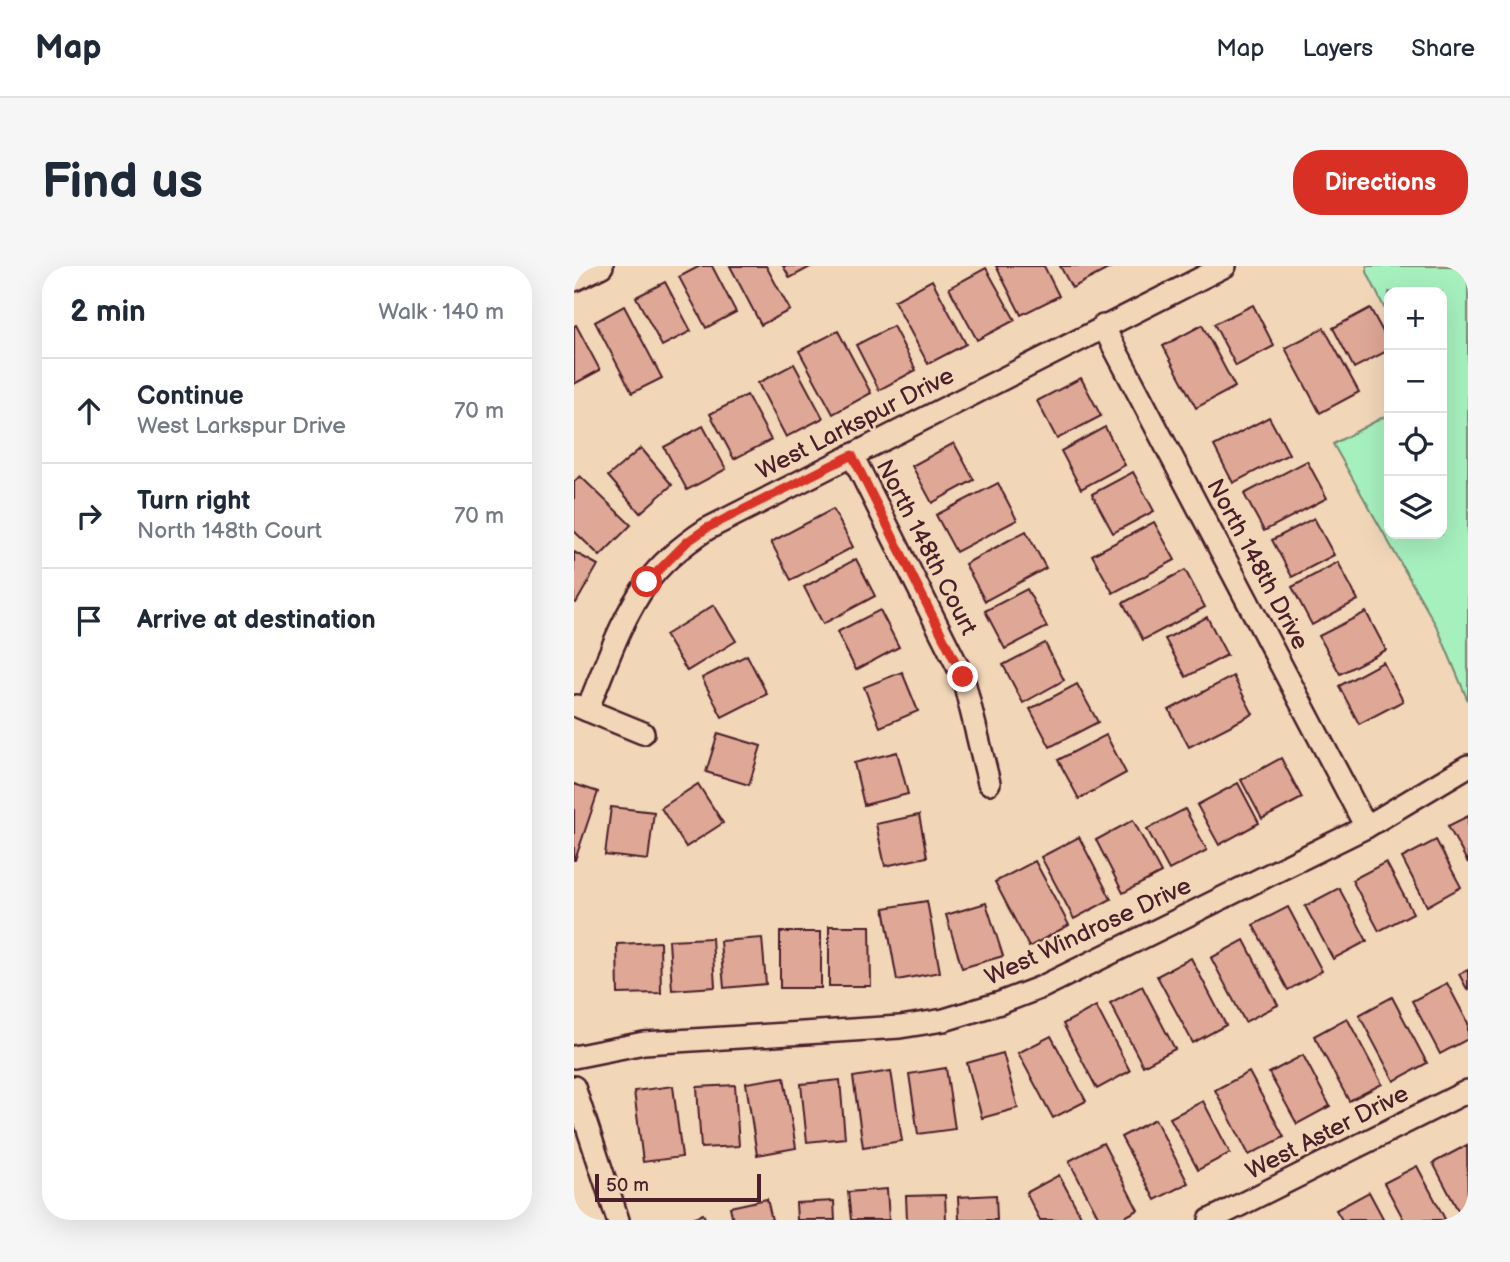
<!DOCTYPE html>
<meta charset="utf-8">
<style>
body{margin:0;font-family:"Balsamiq Sans",sans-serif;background:#f6f6f7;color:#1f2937}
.controls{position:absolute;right:21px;top:21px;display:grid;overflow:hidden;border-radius:14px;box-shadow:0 7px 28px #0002}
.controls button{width:63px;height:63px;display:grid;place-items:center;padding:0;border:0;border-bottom:2px solid #e0e1e3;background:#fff;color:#1f2937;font:35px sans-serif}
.scale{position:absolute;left:21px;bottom:18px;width:166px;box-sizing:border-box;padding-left:7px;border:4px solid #4a1f2b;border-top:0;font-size:19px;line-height:24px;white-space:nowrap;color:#4a1f2b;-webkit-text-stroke:5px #f1d6b8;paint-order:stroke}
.stop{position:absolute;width:21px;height:21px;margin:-16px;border:5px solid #d93025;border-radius:50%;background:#fff}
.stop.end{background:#d93025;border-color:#fff;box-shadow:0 2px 7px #0008}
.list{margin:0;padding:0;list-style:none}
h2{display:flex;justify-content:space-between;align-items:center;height:91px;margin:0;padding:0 28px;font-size:30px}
h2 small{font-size:23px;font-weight:400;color:#747a83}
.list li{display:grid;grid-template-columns:46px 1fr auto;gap:21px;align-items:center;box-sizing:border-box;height:105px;padding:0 28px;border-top:2px solid #e0e1e3}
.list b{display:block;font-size:26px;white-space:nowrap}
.list p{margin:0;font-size:23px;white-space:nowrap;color:#747a83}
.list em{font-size:23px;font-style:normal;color:#747a83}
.icon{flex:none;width:38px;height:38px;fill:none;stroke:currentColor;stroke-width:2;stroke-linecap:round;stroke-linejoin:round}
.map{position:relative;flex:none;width:894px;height:954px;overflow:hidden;border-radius:28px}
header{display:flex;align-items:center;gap:42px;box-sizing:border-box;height:98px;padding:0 35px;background:#fff;border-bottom:2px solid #e0e1e3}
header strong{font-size:33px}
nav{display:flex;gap:38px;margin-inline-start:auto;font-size:24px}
.intro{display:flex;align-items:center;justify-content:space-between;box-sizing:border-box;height:168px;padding:0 42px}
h1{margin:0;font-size:49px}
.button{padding:18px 32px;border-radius:28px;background:#d93025;color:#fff;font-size:24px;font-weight:700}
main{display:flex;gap:42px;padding:0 42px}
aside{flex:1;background:#fff;border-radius:28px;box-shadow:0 7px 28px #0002}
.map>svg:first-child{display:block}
.green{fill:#a6f0be;stroke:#788874;stroke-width:2}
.building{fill:#dea796;stroke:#4a1f2b;stroke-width:2}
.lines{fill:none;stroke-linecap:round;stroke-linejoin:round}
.street-casing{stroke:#4a1f2b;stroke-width:26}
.street{stroke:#f1d6b8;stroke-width:21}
.route{stroke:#d93025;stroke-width:9}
.labels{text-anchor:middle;stroke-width:5;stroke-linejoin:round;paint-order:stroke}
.street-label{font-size:24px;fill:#4a1f2b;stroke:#f1d6b8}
</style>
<header>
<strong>Map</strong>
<nav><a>Map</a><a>Layers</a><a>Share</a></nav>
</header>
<div class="intro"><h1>Find us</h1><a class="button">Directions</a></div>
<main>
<aside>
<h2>2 min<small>Walk · 140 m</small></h2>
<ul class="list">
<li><svg class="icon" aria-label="ahead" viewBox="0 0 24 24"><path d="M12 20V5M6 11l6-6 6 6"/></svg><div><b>Continue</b><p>West Larkspur Drive</p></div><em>70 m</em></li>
<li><svg class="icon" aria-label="right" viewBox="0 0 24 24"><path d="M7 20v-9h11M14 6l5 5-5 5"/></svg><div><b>Turn right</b><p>North 148th Court</p></div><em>70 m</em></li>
<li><svg class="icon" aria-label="arrive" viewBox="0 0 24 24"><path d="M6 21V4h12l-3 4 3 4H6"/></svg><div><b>Arrive at destination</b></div></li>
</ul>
</aside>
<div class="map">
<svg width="894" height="954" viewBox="0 0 894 954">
<rect width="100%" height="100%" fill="#f1d6b8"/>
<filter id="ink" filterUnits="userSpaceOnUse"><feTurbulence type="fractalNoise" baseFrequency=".0143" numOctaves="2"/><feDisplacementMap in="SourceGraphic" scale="14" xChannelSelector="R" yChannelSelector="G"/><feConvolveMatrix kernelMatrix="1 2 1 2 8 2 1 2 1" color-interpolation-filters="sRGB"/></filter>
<g filter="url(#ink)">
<polygon class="green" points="793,0 894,0 894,435 864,363 759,178 815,148 815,268 868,268 868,26 815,26 815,52 793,6"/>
<g class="building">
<polygon points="126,0 138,0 162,46 132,62 105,11"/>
<polygon points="156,0 192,0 216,44 187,59"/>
<polygon points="209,0 238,0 216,12"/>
<polygon points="422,0 470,0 485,30 447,49"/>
<polygon points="486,0 535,0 536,2 498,22"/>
<polygon points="412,2 441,54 403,74 375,22"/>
<polygon points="358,14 392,78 354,98 320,35"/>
<polygon points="91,16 117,65 88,80 62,31"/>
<polygon points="679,39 700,80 662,100 640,58"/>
<polygon points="50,40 88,112 58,127 21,56"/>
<polygon points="796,42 815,77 815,84 780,102 759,62"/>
<polygon points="2,59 26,104 0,118 0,60"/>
<polygon points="628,59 661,121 622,142 589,80"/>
<polygon points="319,60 342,104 305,124 282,79"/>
<polygon points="750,62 785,126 746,147 711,82"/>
<polygon points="264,65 297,127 259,148 225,85"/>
<polygon points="220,98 249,152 212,171 184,117"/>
<polygon points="507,112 527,150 483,173 463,135"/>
<polygon points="173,129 197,174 160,193 136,148"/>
<polygon points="695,151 715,188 659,217 640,180"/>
<polygon points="129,160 152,203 113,224 90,181"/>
<polygon points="531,161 551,199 507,223 487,185"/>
<polygon points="380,177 400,214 358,237 338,200"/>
<polygon points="67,182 98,219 66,247 34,210"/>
<polygon points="733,195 753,232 690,265 670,228"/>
<polygon points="559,206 580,245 539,267 518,228"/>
<polygon points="6,210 57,259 26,290 0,265 0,216"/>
<polygon points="424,217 443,254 382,286 362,249"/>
<polygon points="259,243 279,281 217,314 197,276"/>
<polygon points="740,252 760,289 718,311 698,274"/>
<polygon points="580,256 601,294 539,327 518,289"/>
<polygon points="452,265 472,302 411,335 391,298"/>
<polygon points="0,286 24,299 2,337 0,336"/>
<polygon points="282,293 301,330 249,358 230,321"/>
<polygon points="764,296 784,334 738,359 718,321"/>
<polygon points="611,304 631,341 569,374 549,337"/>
<polygon points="453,323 473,361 431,383 411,345"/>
<polygon points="140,339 162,375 113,405 91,369"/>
<polygon points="306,344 325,381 282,404 263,366"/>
<polygon points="792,346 812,384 766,408 745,370"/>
<polygon points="633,351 653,389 612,411 591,373"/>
<polygon points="471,377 490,414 449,437 429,399"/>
<polygon points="173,389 193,428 148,451 128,412"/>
<polygon points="809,396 829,435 785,458 765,420"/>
<polygon points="328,406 344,445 306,461 290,421"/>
<polygon points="659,410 679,448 615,481 595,444"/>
<polygon points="503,418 524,456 476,481 456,443"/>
<polygon points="144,467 187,480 175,519 132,506"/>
<polygon points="532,469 552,507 505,533 484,494"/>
<polygon points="323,486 334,528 290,539 280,497"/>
<polygon points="707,492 728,532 688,553 667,514"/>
<polygon points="664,517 685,557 645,579 623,539"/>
<polygon points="0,518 24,526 1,594 0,594"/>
<polygon points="124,518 149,557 112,581 87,542"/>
<polygon points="37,541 80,546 74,594 31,589"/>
<polygon points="611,543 633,584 595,604 573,563"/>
<polygon points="345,549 353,591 311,600 302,558"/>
<polygon points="894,550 894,597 874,560"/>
<polygon points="559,554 587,607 549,627 522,574"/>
<polygon points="505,571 537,633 500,653 467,591"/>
<polygon points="862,574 887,621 853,640 828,592"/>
<polygon points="461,595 495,659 455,681 421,616"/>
<polygon points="812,596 839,647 805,665 778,614"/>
<polygon points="765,622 793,675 759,693 731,640"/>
<polygon points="353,635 366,706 323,714 310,642"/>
<polygon points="412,637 429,690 388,702 372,649"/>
<polygon points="714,641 748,705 714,724 679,659"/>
<polygon points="255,660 296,660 297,720 255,720"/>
<rect x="206" y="666" width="41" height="56"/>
<polygon points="138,672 141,721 98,724 95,674"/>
<polygon points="188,672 192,718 150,722 146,675"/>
<polygon points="670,674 704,739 671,756 637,692"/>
<polygon points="86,676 87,727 44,728 43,678"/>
<polygon points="617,692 652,759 619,777 583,710"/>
<polygon points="894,704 894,725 885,708"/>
<polygon points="873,717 894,757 894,773 866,788 838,735"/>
<polygon points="568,720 601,783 569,800 536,737"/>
<polygon points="818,731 853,797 820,815 785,749"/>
<polygon points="522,740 556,805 523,823 489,758"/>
<polygon points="773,752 808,818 775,835 740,770"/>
<polygon points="477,770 512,835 479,852 444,787"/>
<polygon points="429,787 444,842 408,852 393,797"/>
<polygon points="729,789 756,840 723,858 695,807"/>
<polygon points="372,802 381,863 344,868 335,808"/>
<polygon points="317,805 328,875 289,881 279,811"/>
<polygon points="675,806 710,871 675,889 641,824"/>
<polygon points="210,811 222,882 183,889 172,817"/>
<polygon points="266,814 271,872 233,876 227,818"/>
<polygon points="161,819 165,880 127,882 123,821"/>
<polygon points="99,820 108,891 69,896 60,825"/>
<polygon points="629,835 656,887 624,904 596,852"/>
<polygon points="581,853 614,917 581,934 547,871"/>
<polygon points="529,877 564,944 545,954 526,954 495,895"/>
<polygon points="893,879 894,946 887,950 859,897"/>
<polygon points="843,900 871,953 869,954 830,954 810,917"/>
<polygon points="485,909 509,954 466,954 452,927"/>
<polygon points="313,923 315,954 277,954 274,926"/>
<polygon points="795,926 810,954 768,954 762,944"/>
<polygon points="371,929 372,954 333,954 332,930"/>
<polygon points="422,929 423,954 385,954 384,931"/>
<polygon points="193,933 198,954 159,954 156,941"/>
<polygon points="260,935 261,954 223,954 222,937"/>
<polygon points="129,948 132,954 113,954"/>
</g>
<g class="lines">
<defs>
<g id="street">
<polyline points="0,14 28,0"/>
<polyline points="529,60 792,561"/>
<polyline points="278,189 389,411 415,517"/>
<polyline points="3,440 69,467"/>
<path d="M13,444C31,402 46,354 73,317C88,295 112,277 133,263L651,0"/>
<polyline points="0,791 70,777 326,761 370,754 426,737 468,721 792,561 894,500"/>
<polyline points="0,821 44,954"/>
<polyline points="636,954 894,825"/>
</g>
</defs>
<use href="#street" class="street-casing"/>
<use href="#street" class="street"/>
</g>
</g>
<g class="lines" filter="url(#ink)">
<polyline class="route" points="73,316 113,276 133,262 278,189 389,411"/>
</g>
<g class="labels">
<g class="street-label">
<text transform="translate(281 157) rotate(-27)" y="8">West Larkspur Drive</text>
<text transform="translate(353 281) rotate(63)" y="8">North 148th Court</text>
<text transform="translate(684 298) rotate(62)" y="8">North 148th Drive</text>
<text transform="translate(514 665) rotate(-25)" y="8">West Windrose Drive</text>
<text transform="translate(753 866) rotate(-27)" y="8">West Aster Drive</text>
</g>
</g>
</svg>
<div class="controls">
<button>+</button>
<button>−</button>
<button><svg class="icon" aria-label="locate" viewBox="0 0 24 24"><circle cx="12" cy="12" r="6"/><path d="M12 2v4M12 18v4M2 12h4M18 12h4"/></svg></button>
<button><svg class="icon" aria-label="layers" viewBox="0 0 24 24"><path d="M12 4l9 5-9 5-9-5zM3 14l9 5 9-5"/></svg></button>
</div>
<div class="scale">50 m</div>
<div class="stop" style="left:73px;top:316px"></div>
<div class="stop end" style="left:389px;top:411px"></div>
</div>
</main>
